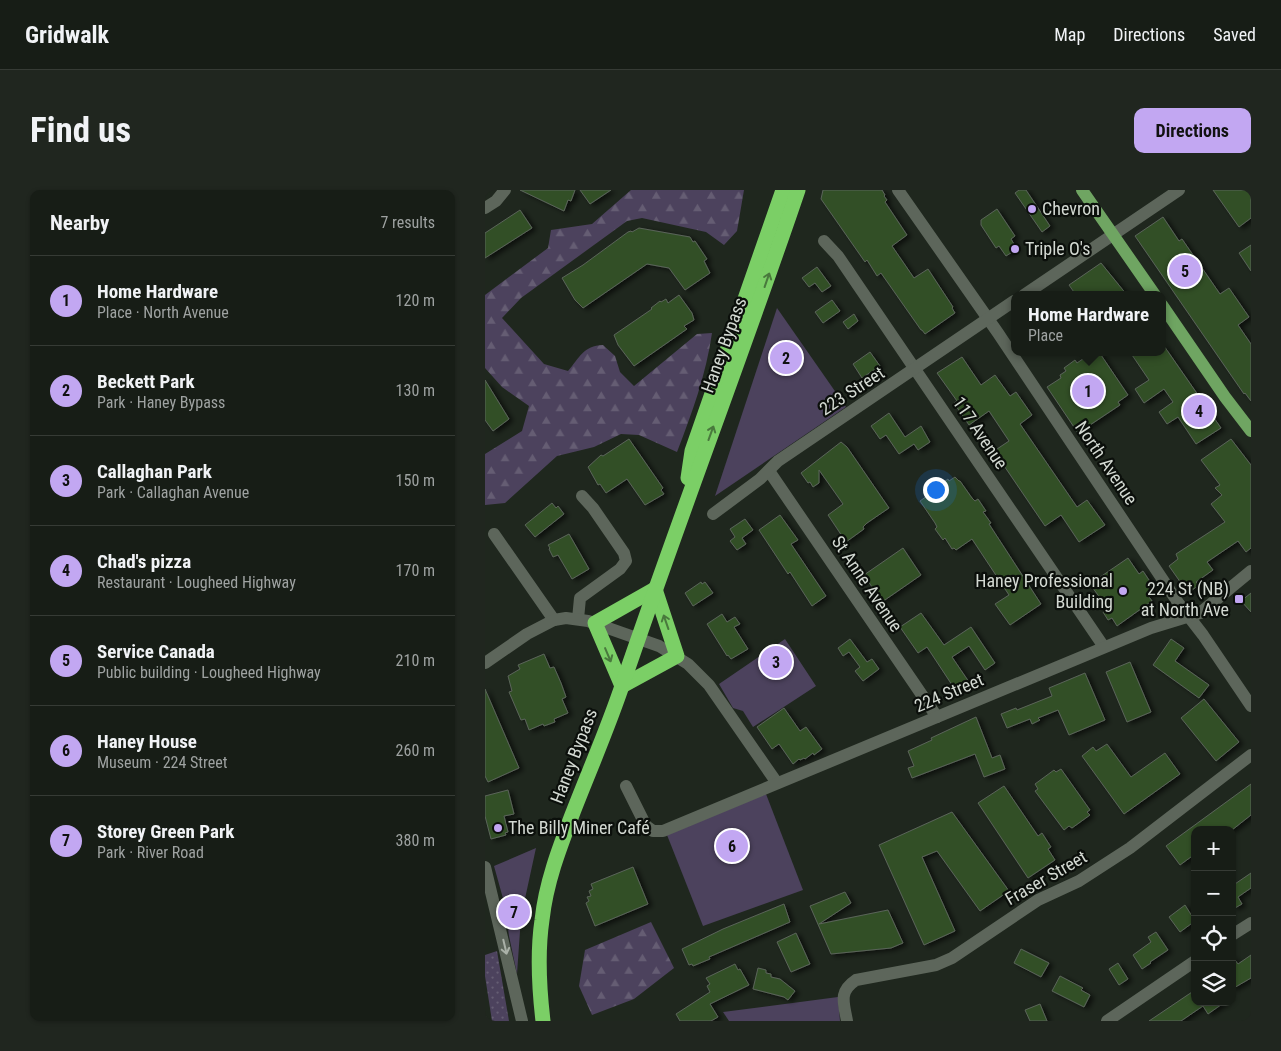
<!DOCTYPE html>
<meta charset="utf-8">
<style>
body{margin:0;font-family:"Roboto Condensed",sans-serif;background:#20261f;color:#f1f3f6}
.controls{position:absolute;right:15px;bottom:15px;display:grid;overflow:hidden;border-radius:10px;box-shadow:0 1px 4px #0004}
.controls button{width:45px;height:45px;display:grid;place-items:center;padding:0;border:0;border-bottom:1px solid #363b35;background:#171d16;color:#f1f3f6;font:25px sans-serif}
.you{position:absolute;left:450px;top:299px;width:18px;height:18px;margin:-12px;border:4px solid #fff;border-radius:50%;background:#1a73e8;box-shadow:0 0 0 8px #1a73e833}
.badge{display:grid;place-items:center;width:32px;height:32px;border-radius:50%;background:#c2a7f2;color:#111;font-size:16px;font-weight:700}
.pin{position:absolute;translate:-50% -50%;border:2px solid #fff;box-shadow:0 1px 5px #0006}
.popup{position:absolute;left:526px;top:101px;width:155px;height:65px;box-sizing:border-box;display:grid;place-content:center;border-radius:10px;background:#171d16;filter:drop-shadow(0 1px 4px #0005);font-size:16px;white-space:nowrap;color:#9ea2a1}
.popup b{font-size:19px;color:#f1f3f6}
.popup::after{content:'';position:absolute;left:50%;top:100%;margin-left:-10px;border:10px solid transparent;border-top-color:#171d16}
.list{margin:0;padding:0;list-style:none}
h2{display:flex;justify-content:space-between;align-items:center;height:65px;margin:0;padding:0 20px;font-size:21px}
h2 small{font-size:16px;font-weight:400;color:#9ea2a1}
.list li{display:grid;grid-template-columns:32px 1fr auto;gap:15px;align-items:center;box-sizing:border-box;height:90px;padding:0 20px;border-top:1px solid #363b35}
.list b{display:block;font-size:19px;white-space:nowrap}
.list p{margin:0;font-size:16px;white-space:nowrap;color:#9ea2a1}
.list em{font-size:16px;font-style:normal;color:#9ea2a1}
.icon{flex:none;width:28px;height:28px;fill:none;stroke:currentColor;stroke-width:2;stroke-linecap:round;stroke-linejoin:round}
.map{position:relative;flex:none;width:766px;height:831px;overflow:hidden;border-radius:10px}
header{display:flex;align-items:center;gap:30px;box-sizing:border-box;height:70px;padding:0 25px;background:#171d16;border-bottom:1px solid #363b35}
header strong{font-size:24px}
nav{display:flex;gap:28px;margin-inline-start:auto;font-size:18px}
.intro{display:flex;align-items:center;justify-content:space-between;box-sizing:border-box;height:120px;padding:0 30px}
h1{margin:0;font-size:35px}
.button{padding:12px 22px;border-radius:10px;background:#c2a7f2;color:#111;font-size:18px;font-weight:700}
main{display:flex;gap:30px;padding:0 30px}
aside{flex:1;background:#171d16;border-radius:10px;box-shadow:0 1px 4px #0004}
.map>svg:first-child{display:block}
.grass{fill:url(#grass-dots)}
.forest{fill:url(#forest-firs)}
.green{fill:#4c425d}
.building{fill:#305028;stroke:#5b6459;filter:url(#shadow)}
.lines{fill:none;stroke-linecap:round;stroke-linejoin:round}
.minor{stroke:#5d665b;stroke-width:12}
.major{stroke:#6fa562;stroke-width:12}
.highway{stroke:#7bcf66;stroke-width:15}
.rail{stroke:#a4aaa3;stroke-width:3;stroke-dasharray:8 4;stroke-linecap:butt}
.oneway{stroke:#49793d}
.oneway2{stroke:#aab1a8}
.poi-dot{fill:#c2a7f2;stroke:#0b0f0b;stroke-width:2}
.labels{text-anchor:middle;stroke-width:4.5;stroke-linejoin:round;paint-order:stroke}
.poi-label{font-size:18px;fill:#d3d9d2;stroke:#0b0f0b;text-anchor:start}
.street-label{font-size:18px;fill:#d3d9d2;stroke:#0b0f0b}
</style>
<header>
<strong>Gridwalk</strong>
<nav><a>Map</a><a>Directions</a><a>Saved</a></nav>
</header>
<div class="intro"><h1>Find us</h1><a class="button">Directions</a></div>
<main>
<aside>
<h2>Nearby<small>7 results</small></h2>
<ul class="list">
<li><span class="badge">1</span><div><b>Home Hardware</b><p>Place · North Avenue</p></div><em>120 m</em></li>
<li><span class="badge">2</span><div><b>Beckett Park</b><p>Park · Haney Bypass</p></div><em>130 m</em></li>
<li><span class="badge">3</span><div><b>Callaghan Park</b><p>Park · Callaghan Avenue</p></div><em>150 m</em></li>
<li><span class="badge">4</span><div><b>Chad's pizza</b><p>Restaurant · Lougheed Highway</p></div><em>170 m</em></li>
<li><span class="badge">5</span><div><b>Service Canada</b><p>Public building · Lougheed Highway</p></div><em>210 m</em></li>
<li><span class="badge">6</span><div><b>Haney House</b><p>Museum · 224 Street</p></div><em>260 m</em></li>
<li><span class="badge">7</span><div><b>Storey Green Park</b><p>Park · River Road</p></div><em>380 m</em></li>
</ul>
</aside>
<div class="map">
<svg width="766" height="831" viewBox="0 0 766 831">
<defs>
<pattern id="grass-dots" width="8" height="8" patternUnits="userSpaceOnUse" patternTransform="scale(1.25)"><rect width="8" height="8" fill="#4c425d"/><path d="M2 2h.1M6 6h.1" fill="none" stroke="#655d73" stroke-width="1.8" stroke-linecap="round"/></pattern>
<pattern id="forest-firs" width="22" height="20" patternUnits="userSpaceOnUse" patternTransform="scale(1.25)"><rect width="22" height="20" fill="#4c425d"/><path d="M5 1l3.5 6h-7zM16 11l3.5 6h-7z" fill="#655d73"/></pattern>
<filter id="shadow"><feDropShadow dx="4" dy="2" stdDeviation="2.5" flood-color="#0009"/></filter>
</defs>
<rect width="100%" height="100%" fill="#1f271e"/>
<polygon class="grass" points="12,761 24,831 7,831 0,786 0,765"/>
<g class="forest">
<path d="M146,0H259L252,41L239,55L221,42L157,28L142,31L36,108L17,128L59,174L83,181C95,167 98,156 118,155L130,166L135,182L149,196L212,144L227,143C221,185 207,223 192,262L154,245L136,244L109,257L72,266L20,313L0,315V264L37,241L44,216L17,197L0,178V105L63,58L66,40L107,34Z"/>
<polygon points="166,732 189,778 149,809 107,825 94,796 100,760"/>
</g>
<g class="green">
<polygon points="292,118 361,217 230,306"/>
<polygon points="300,449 331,496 268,537 258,521 248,518 234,494"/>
<polygon points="281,604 318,700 218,736 182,645"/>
<polygon points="51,658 36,727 32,784 24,746 19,712 9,676"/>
<polygon points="353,807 355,831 244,831 238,822"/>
</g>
<g class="building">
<polygon points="35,0 90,0 86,11 83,10 79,21"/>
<polygon points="95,0 126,0 105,14"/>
<polygon points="338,0 397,0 400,5 399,6 402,10 400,12 422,45 407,56 429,88 443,79 468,117 467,118 470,123 440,144 437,140 436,140 396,83 392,86 382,70 380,72 336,9"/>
<polygon points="534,0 541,0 565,36 557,42 530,3"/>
<polygon points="728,0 762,0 766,5 766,28 754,37"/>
<polygon points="512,19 530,46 526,49 532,59 521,66 514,56 511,58 496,35 496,30"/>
<polygon points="35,20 47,38 0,68 0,43"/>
<polygon points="678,27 694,51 697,49 735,104 744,98 764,127 753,135 766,154 766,211 760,203 759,204 650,46"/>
<polygon points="154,38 205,47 208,52 210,51 222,69 219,71 225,83 200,100 184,78 162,74 98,118 90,110 77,88 98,75 143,42 146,41 147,42"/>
<polygon points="766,55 766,81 754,63"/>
<polygon points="616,73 642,105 591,105 584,95"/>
<polygon points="332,77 346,96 337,102 330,93 324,97 317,88"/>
<polygon points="194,105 207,123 209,130 199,136 202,139 149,176 133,155 129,145 167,119 166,118 175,111 176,112 181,109 183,113"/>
<polygon points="347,110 355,121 338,133 330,122"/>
<polygon points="369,124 373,131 363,139 358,132"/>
<polygon points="677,153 736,238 711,254 693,227 682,234 674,222 688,212 679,199 659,213 650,199 664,190 645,162 677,162"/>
<polygon points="385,162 395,176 377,188 368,174"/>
<polygon points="608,162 614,162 643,205 633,212 635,215 593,243 562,197 576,188 575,185 581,181 579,178 590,170 592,173"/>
<polygon points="477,167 496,195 510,185 525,206 531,202 547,225 535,234 592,317 602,310 620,335 594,352 576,325 560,336 509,261 524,251 504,221 484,235 469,213 472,211 452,183"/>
<polygon points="0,190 24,229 8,241 0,230"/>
<polygon points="404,223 420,247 436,236 445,252 433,260 429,254 414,264 401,245 395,249 386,236"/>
<polygon points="144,249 178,298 176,300 179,304 160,315 142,289 121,303 115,294 113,295 103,277 116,265 118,266"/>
<polygon points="746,249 766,275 766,358 761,362 753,351 722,372 728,380 711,392 714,395 703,403 684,376 693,369 691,364 740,332 726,314 737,305 730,298 735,295 716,270"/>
<polygon points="356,252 362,257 404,318 382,333 378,337 379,339 361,352 343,325 358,314 334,280 334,293 328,297 325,292 323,293 316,283"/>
<polygon points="470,287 474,291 475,291 487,308 490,311 493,309 501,321 498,322 506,333 504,334 556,414 525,435 510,414 524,405 487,349 471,360 469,358 467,359 460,348 458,350 450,339 452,337 450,333 435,311 442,306 441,305 463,289 464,291"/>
<polygon points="67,313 71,318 73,316 79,324 50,347 40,335"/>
<polygon points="295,325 313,350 306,354 341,406 327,416 305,382 303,384 274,340"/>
<polygon points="260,329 268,340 257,348 261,354 252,360 245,351 250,347 245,339"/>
<polygon points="84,344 104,379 87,389 73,365 68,367 64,359 65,358 63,355"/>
<polygon points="418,358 436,385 397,412 379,385"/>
<polygon points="643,368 654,384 658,381 670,399 662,404 667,411 632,436 627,428 623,430 618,422 623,419 605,394"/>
<polygon points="216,392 217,394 220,392 228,403 208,416 200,403"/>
<polygon points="766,403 766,422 756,411"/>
<polygon points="436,423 459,455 486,437 510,473 500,480 484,456 467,467 484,492 471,501 442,457 433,463 415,437"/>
<polygon points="237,424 242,432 250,427 255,434 249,437 263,459 246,469 243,465 242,466 222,434"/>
<polygon points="365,449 382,472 387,469 394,479 378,491 370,481 375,477 364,462 358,466 353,458"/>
<polygon points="686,449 699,458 690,471 724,495 714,508 668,475"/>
<polygon points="59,464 65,478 69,477 76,493 81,507 77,509 83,523 69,529 70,532 59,536 58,534 44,540 40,529 36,530 24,502 27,501 23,486 35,479 33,475"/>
<polygon points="645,472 666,522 642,532 621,482"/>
<polygon points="600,483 620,530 584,545 573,520 553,528 555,530 547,534 545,529 522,538 516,524 531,518 532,520 567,506 564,498"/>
<polygon points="0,499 34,578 3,592 0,586"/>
<polygon points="719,509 754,552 731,571 696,528"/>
<polygon points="299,518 315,541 321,537 337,559 329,565 328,563 320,569 319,568 315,570 314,569 308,574 294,554 287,559 272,537"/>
<polygon points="491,527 507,568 515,565 520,579 499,587 490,564 427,588 423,578 429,576 423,561 447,550 446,548"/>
<polygon points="622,554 646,587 680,563 695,584 639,624 597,566 608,557 611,561"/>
<polygon points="576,579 605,620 602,622 605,625 587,638 584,636 579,640 550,601 553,599 550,594 569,580 571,582"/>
<polygon points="766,594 766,625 747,640 710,640 710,664 695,675 681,656"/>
<polygon points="519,596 553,646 557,643 566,657 563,659 570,670 543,688 493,613"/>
<polygon points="23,600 29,624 19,626 23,642 20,643 21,645 6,649 0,626 0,606"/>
<polygon points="467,622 524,701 495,721 452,661 437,667 470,741 439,755 394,655"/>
<polygon points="252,645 259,658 242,668 235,655"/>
<polygon points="148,677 163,714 110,736 101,713 104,711 102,707 106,706 104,701 108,699 106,694"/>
<polygon points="766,683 766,698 753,707 757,714 750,718 747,714 747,696"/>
<polygon points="360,702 366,713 334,734 403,720 418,753 406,758 346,764 325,716"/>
<polygon points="299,714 305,732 224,767 225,769 208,776 207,774 204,775 197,759 238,739"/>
<polygon points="700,715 710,731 695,742 684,727"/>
<polygon points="671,742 683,760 665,772 666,773 657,779 648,765 666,752 663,747"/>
<polygon points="311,743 325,774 306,782 292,752"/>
<polygon points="536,759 564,773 556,787 529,773"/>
<polygon points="766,765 766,788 747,799 747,766 753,774"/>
<polygon points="633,773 643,789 634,795 624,779"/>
<polygon points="250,774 253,780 255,779 264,795 225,814 233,827 226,831 195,831 191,824 225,802 222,796 225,794 221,788"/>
<polygon points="273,778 281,780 281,783 286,784 286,787 295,789 310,801 303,810 299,807 268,799"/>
<polygon points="575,786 598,798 596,800 605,805 599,817 567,801"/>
<polygon points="710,800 710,812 740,812 723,824 718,816 696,831 664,831"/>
<polygon points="555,814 562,831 545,831 540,820"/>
</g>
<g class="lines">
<g class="minor">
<polyline points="413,0 513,143 694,414 718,445 766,516"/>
<polyline points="0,18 11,11 20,0"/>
<polyline points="339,51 353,66 619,457"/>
<polyline points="539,105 694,0"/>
<polyline points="284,281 452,527"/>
<polyline points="228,324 275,289 293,271 529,111"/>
<polyline points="9,344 69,430"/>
<polyline points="93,429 95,408 135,379 141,371 139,363 108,318 97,306"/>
<polyline points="0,473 42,444 69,430 81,428 103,431 174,456 203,474 224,495 292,593"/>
<polyline points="141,596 161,636 168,641 178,641 666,438 715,423 766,381"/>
<polyline points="0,677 37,831"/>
<polyline points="747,745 766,733"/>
<path d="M362,831C359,813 353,802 371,790L451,775L467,768L553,710L594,691L645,658L766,565"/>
<polyline points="622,831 710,771"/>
</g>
<g class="major">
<polyline points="597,0 670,105"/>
<polyline points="677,115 740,207 766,241"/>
</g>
<g class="highway">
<polyline points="203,288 207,261 298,0"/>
<polyline points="137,496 110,433 170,399"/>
<polyline points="137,496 192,466 170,399"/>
<path d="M58,831C54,797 52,764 57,730C61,693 74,659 87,625C104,581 123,538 138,493C194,328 257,165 313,0"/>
</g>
<polyline class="rail" points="0,827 1,831"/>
</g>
<defs><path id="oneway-shaft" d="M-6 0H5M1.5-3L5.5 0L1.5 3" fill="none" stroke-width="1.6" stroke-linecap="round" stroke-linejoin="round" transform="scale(1.25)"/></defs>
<g class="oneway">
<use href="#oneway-shaft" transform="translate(282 90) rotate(-71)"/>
<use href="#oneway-shaft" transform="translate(226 243) rotate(-70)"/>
<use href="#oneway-shaft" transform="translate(181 432) rotate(-109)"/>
<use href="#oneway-shaft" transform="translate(123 465) rotate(67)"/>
</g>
<use class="oneway2" href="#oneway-shaft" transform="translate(20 757) rotate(77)"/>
<g class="poi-dot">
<circle cx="547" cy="19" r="5"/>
<circle cx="530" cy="59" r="5"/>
<circle cx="638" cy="401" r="5"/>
<rect x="749" y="404" width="10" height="10" rx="2.5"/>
<circle cx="13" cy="638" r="5"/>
</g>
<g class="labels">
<g class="poi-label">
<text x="557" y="25">Chevron</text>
<text x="540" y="65">Triple O's</text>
<text x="628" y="397" text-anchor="end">Haney Professional<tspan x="628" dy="21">Building</tspan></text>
<text x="744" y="405" text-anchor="end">224 St (NB)<tspan x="744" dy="21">at North Ave</tspan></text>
<text x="23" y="644">The Billy Miner Café</text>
</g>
<g class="street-label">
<text transform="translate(239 155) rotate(-70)" y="6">Haney Bypass</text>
<text transform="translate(367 201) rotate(-33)" y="6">223 Street</text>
<text transform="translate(495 243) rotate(56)" y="6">117 Avenue</text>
<text transform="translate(621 273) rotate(56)" y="6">North Avenue</text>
<text transform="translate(382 394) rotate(56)" y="6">St Anne Avenue</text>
<text transform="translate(464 503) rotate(-23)" y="6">224 Street</text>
<text transform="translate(89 566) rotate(-69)" y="6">Haney Bypass</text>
<text transform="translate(561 688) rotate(-30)" y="6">Fraser Street</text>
</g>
</g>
</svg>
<div class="controls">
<button>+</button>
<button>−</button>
<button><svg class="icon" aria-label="locate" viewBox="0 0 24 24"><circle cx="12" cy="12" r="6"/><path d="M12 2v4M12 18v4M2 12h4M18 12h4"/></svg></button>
<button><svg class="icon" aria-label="layers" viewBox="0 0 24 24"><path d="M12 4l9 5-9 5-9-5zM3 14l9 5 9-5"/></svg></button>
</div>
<div class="you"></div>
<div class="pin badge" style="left:603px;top:201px">1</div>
<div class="popup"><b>Home Hardware</b>Place</div>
<div class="pin badge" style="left:301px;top:168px">2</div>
<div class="pin badge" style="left:291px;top:472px">3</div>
<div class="pin badge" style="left:714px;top:221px">4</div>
<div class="pin badge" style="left:700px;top:81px">5</div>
<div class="pin badge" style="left:247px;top:656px">6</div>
<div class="pin badge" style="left:29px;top:722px">7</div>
</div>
</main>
